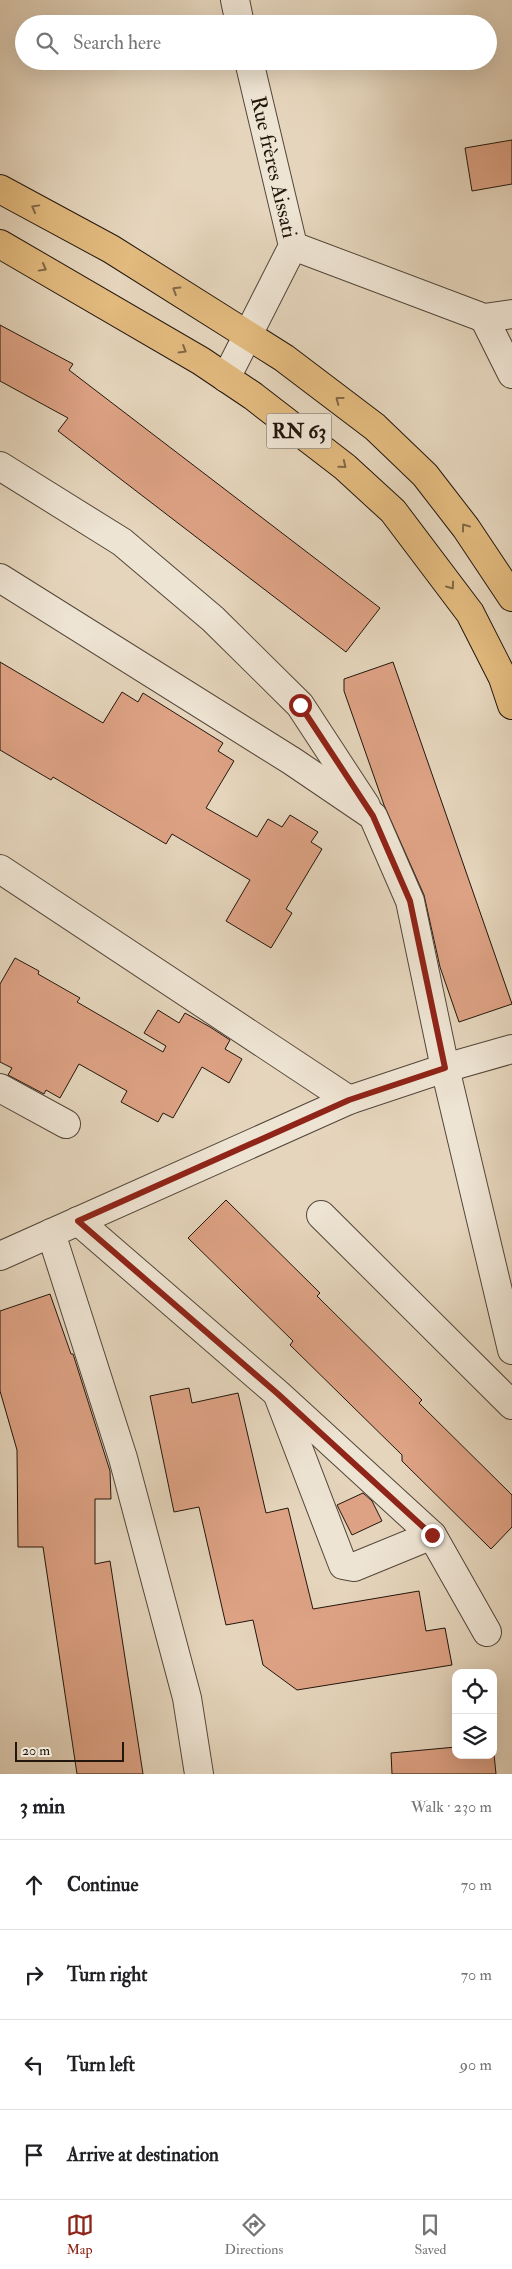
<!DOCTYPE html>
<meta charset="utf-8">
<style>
body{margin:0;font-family:"IM FELL Double Pica",serif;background:#f6f6f6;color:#202124}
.controls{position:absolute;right:15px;bottom:15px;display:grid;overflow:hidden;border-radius:10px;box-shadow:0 5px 20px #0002}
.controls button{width:45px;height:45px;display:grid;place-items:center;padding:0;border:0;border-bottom:1px solid #e0e0e0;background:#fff;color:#202124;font:25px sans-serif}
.scale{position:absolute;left:15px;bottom:12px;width:109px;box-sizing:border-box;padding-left:5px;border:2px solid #22160d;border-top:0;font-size:14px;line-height:18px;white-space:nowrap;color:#22160d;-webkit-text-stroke:4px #eee4d3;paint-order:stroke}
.stop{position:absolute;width:15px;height:15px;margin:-11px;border:4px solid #8f2418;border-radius:50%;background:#fff}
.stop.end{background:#8f2418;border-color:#fff;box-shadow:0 1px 5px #0008}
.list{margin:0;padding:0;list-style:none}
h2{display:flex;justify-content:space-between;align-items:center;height:65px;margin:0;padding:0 20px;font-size:21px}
h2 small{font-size:16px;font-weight:400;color:#757577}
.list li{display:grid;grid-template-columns:32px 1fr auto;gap:15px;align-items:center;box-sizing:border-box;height:90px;padding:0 20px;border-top:1px solid #e0e0e0}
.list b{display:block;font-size:19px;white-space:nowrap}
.list em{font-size:16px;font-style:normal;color:#757577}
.icon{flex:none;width:28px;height:28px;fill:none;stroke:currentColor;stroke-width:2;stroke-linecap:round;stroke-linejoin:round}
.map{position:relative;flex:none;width:512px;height:1774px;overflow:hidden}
.search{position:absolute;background:#fff;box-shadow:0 5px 20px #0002;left:15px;right:15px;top:15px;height:55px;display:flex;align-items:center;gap:12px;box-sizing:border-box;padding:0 18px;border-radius:28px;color:#757577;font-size:19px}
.sheet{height:425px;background:#fff}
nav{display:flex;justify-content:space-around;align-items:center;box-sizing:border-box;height:70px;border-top:1px solid #e0e0e0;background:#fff;font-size:14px;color:#757577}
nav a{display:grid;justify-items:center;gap:2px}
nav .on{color:#8f2418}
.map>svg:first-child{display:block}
.building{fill:#dda284;stroke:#22160d}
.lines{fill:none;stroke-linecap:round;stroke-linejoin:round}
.minor-casing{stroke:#534639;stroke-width:30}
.major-casing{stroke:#22160d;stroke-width:30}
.minor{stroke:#eee4d3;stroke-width:28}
.major{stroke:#e2ba7e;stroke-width:28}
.oneway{stroke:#826846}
.route{stroke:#8f2418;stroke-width:6}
.labels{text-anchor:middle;stroke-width:4;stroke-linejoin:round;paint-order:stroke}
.shield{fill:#eee4d3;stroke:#5f5448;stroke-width:1}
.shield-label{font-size:20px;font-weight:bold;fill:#22160d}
.street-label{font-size:21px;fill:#22160d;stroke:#eee4d3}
</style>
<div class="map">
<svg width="512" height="1774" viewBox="0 0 512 1774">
<rect width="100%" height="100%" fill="#e5d5bc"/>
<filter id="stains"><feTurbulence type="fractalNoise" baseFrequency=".004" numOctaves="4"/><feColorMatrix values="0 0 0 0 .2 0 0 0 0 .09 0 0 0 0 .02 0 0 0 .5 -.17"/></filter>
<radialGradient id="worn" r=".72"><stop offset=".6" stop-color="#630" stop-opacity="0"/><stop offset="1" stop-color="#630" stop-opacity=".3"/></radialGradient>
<g class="building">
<polygon points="512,140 512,184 472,191 465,148"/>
<polygon points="0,325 73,364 69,370 380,608 346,652 58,431 68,418 0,381"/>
<polygon points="0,662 103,723 122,692 138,702 143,693 223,743 218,751 234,761 206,808 257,837 268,819 282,827 290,815 318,832 311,842 322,849 286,909 292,913 271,948 226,921 250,880 172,834 166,844 53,777 51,780 0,750"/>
<polygon points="393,662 512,1004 459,1022 440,967 424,895 384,805 344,691 344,679"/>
<polygon points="15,958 39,971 38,974 80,998 77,1002 163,1052 166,1046 144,1033 158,1010 179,1023 185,1013 210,1027 230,1040 225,1049 242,1059 229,1083 202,1067 173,1118 163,1113 158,1122 121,1102 127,1091 79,1064 60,1098 46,1090 44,1094 8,1075 12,1068 0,1062 0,984"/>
<polygon points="226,1200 320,1293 317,1296 422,1400 419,1403 512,1495 512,1527 491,1549 402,1461 402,1455 290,1345 293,1341 188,1238"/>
<polygon points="50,1294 71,1354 73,1354 110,1471 111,1499 95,1499 95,1564 110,1561 143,1774 77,1774 43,1547 18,1547 17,1450 0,1391 0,1311"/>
<polygon points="189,1388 192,1403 238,1393 266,1513 288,1508 313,1609 419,1591 426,1631 445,1628 452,1665 297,1690 263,1665 253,1620 226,1625 199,1507 174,1512 150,1396"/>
<polygon points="363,1493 372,1501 382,1521 352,1535 337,1505"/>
<polygon points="493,1744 496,1774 392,1774 391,1753 456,1747 456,1755 493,1755"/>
</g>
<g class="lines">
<defs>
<g id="minor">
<polyline points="235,0 240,24"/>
<polyline points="293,246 484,318 512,314"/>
<polyline points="484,318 512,374"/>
<polyline points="226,378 293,246 249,61"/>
<polyline points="0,466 122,542 213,619 300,705 366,806"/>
<polyline points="0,578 292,761 373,816 410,901 445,1068 512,1350"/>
<polyline points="0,869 349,1100"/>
<polyline points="0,1088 66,1124"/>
<polyline points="321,1215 512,1405"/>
<polyline points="78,1221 278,1394 432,1535 487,1632"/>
<polyline points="51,1233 123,1458 187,1698 199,1774"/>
<polyline points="0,1256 349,1100 445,1068 512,1049"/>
<polyline points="279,1398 343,1565 354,1567 432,1535"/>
</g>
<g id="major">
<polyline points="0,189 111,249 284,358 375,427 425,475 466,528 512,597"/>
<polyline points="0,244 201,361 253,396 345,467 393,511 470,613 503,678 512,705"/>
</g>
</defs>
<use href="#minor" class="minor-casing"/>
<use href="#major" class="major-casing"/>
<use href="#minor" class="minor"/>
<use href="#major" class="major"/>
</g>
<defs><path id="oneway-chevron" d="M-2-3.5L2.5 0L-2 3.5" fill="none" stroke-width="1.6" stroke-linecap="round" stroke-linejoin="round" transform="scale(1.25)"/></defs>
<g class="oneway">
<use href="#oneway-chevron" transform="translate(35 208) rotate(-151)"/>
<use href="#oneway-chevron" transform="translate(43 268) rotate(29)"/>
<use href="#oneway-chevron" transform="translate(176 290) rotate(-148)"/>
<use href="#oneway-chevron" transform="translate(183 350) rotate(31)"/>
<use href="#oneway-chevron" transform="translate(339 400) rotate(-143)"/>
<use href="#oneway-chevron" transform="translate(343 465) rotate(39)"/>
<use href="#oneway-chevron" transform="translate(465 527) rotate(-126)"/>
<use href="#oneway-chevron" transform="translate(451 586) rotate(54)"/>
</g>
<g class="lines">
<polyline class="route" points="300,705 373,816 410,901 445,1068 349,1100 78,1221 278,1394 432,1535"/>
</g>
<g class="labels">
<rect class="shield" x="266.5" y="413.5" width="65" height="35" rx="4"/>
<g class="shield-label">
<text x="299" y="438">RN 63</text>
</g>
<g class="street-label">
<text transform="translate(274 167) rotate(77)" y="7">Rue frères Aissati</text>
</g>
</g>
<rect width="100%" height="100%" filter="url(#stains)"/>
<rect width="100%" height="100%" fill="url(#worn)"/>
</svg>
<div class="controls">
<button><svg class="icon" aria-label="locate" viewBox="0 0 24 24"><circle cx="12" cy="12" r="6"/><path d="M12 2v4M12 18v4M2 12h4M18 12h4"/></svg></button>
<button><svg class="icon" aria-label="layers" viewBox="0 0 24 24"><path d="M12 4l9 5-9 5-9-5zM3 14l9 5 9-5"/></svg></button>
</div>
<div class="scale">20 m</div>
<div class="stop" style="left:300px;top:705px"></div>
<div class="stop end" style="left:432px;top:1535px"></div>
<div class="search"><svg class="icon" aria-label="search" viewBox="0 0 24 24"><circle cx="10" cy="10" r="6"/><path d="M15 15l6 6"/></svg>Search here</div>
</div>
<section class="sheet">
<h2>3 min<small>Walk · 230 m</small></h2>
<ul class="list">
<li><svg class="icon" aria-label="ahead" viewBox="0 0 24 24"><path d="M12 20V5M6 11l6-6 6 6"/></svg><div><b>Continue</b></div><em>70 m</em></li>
<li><svg class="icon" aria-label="right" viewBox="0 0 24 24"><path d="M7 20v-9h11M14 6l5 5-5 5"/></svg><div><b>Turn right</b></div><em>70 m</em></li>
<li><svg class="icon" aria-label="left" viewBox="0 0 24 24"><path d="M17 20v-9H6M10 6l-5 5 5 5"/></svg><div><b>Turn left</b></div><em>90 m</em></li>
<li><svg class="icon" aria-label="arrive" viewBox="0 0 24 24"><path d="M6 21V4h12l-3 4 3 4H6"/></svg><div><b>Arrive at destination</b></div></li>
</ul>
</section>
<nav>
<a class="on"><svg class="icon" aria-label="map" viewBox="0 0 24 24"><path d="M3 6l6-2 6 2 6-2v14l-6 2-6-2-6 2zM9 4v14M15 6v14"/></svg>Map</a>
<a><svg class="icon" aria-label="directions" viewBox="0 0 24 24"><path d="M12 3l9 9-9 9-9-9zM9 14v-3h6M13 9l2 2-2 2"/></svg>Directions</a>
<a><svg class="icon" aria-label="saved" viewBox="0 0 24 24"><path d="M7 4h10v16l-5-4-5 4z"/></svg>Saved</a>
</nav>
